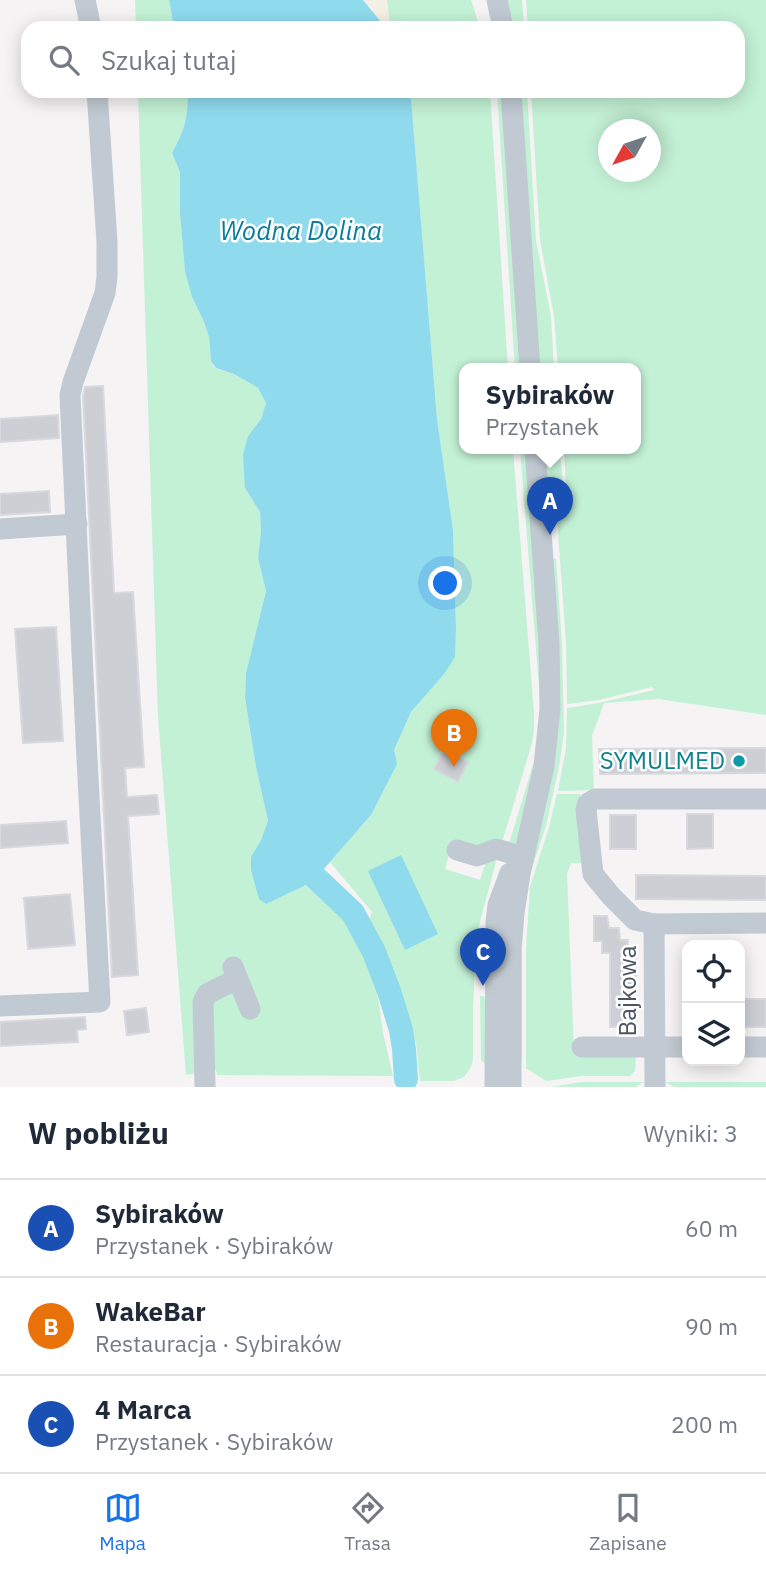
<!DOCTYPE html>
<html lang="pl">
<meta charset="utf-8">
<style>
body{margin:0;font-family:"IBM Plex Sans",sans-serif;background:#f6f6f7;color:#1f2937}
.controls{position:absolute;right:21px;bottom:21px;display:grid;overflow:hidden;border-radius:14px;box-shadow:0 4px 18px #0003}
.controls button{width:63px;height:63px;display:grid;place-items:center;padding:0;border:0;border-bottom:2px solid #e0e1e3;background:#fff;color:#1f2937;font:35px sans-serif}
.compass{position:absolute;left:598px;top:119px;width:63px;height:63px;border-radius:50%;background:#fff;box-shadow:0 4px 18px #0003;rotate:230deg}
.you{position:absolute;left:446px;top:584px;width:24px;height:24px;margin:-18px;border:5px solid #fff;border-radius:50%;background:#1a73e8;box-shadow:0 0 0 10px #1a73e833}
.badge{display:grid;place-items:center;width:46px;height:46px;border-radius:50%;background:#1a73e8;color:#fff;font-size:23px;font-weight:700}
.pin{position:absolute;translate:-50% -58px;filter:drop-shadow(0 2px 4px #0008)}
.pin::after{content:'';position:absolute;top:37px;width:24px;height:21px;background:inherit;clip-path:polygon(0 0,100% 0,50% 100%)}
.popup{position:absolute;left:459px;top:363px;width:182px;height:91px;box-sizing:border-box;display:grid;place-content:center;border-radius:14px;background:#fff;filter:drop-shadow(0 2px 5px #0005);font-size:23px;white-space:nowrap;color:#747a83}
.popup b{font-size:26px;color:#1f2937}
.popup::after{content:'';position:absolute;left:50%;top:100%;margin-left:-14px;border:14px solid transparent;border-top-color:#fff}
.list{margin:0;padding:0;list-style:none}
h2{display:flex;justify-content:space-between;align-items:center;height:91px;margin:0;padding:0 28px;font-size:30px}
h2 small{font-size:23px;font-weight:400;color:#747a83}
.list li{display:grid;grid-template-columns:46px 1fr auto;gap:21px;align-items:center;box-sizing:border-box;height:98px;padding:0 28px;border-top:2px solid #e0e1e3}
.list b{display:block;font-size:26px;white-space:nowrap}
.list p{margin:0;font-size:23px;white-space:nowrap;color:#747a83}
.list em{font-size:23px;font-style:normal;color:#747a83}
.icon{flex:none;width:38px;height:38px;fill:none;stroke:currentColor;stroke-width:2;stroke-linecap:round;stroke-linejoin:round}
.map{position:relative;flex:none;width:766px;height:1087px;overflow:hidden}
.search{position:absolute;background:#fff;box-shadow:0 4px 18px #0003;left:21px;right:21px;top:21px;height:77px;display:flex;align-items:center;gap:18px;box-sizing:border-box;padding:0 24px;border-radius:21px;color:#747a83;font-size:26px}
.sheet{height:385px;background:#fff}
nav{display:flex;justify-content:space-around;align-items:center;box-sizing:border-box;height:98px;border-top:2px solid #e0e1e3;background:#fff;font-size:19px;color:#747a83}
nav a{display:grid;justify-items:center;gap:4px}
nav .on{color:#1a73e8}
.map>svg:first-child{display:block}
.green{fill:#c3f1d5;fill-rule:evenodd}
.sand{fill:#f5f0e5}
.water{fill:#90daee}
.lines{fill:none;stroke-linecap:round;stroke-linejoin:round}
.river{stroke:#90daee;stroke-width:24}
.building{fill:#cdcfd5;stroke:#d7d9de;stroke-width:2}
.minor{stroke:#c1cad2;stroke-width:21}
.culture-dot{fill:#0f9aa8;stroke:#fff;stroke-width:2.5}
.labels{text-anchor:middle;stroke-width:5;stroke-linejoin:round;paint-order:stroke}
.culture-label{font-size:24px;fill:#0d838f;stroke:#fff;text-anchor:end}
.street-label{font-size:24px;fill:#4a5661;stroke:#fff}
.water-label{font-size:26px;font-style:italic;fill:#0c7c9b;stroke:#fff}
</style>
<div class="map">
<svg width="766" height="1087" viewBox="0 0 766 1087">
<rect width="100%" height="100%" fill="#f5f3f3"/>
<g class="green">
<polygon points="135,0 169,0 174,28 136,28"/>
<polygon points="387,0 471,0 480,28 390,28"/>
<polygon points="507,0 522,0 524,28 511,28"/>
<path d="M526,0H766V715L659,699L604,703L592,736L594,790L558,791L566,748L567,708L599,703L654,690L652,687L599,700L567,704L566,642L557,518L566,488L564,449H636V369H558L554,316L540,240L531,91H535L536,95L561,94V91H738V28H557L556,24L532,25V28H528ZM608,130H650V172H608Z"/>
<path d="M138,91H187C189,118 184,129 172,153L180,172V214L185,272L192,297L204,322L209,337L211,361L215,368L234,374L258,388L266,403L261,419L248,436L245,488L260,512L261,531L258,558L266,591L246,673L245,698L256,767L268,821L261,840L251,857L266,903L310,883L344,917L375,976L383,1033L393,1076L217,1075L216,1070L186,1075L158,717Z"/>
<polygon points="410,91 490,91 508,369 464,369 464,449 513,449 534,713 534,729 532,743 501,846 476,849 453,841 445,869 480,880 487,858 498,854 476,937 473,1011 473,1059 471,1067 464,1077 454,1081 420,1081 416,1042 368,922 372,912 330,862 371,815 396,764 394,750 411,712 443,674 456,627 453,530 437,419"/>
<polygon points="497,91 503,91 522,369 515,369"/>
<polygon points="518,91 527,91 536,241 551,316 554,369 537,369"/>
<polygon points="520,449 528,449 542,659 541,712"/>
<polygon points="543,449 560,449 563,488 553,519 548,519"/>
<path d="M556,559L562,643L564,732L559,767L546,826L526,886L522,948V1059L521,1062L515,1063C515,1004 513,945 522,887C529,839 549,795 555,747C562,685 555,622 550,560Z"/>
<polygon points="539,745 517,842 515,845 508,847"/>
<polygon points="557,794 580,794 584,863 571,863 567,874 574,1050 636,1053 635,1071 630,1076 581,1076 546,1081 526,1068 526,948 530,887 549,827"/>
<polygon points="480,996 488,997 488,1063 482,1062 481,1059"/>
<polygon points="581,1082 644,1082 635,1087 551,1087"/>
<polygon points="665,1082 766,1082 766,1087 675,1087"/>
</g>
<polygon class="sand" points="363,0 387,0 390,28 386,28"/>
<g class="water">
<polygon points="169,0 363,0 386,28 174,28"/>
<path d="M187,91H410L411,99L437,419L453,530L456,627L455,657L444,674L411,712L394,750L397,764L371,815L316,878L310,883L266,904L259,899L251,870V857L261,840L268,821L256,767L245,698L246,673L266,591L258,558L261,531L260,512L245,488L243,455L248,436L261,419L266,403L258,388L234,374L216,368L211,361L209,337L204,322L192,297L185,272L180,214V172L172,153C184,130 189,117 187,91Z"/>
<polygon points="401,855 438,934 405,950 368,871"/>
</g>
<g class="lines">
<polyline class="river" points="295,851 316,878 353,913 374,952 389,991 401,1030 404,1049 406,1079"/>
</g>
<g class="building">
<polygon points="103,386 114,593 133,592 144,767 125,768 127,797 157,795 159,814 128,816 138,975 112,977 83,396 85,387"/>
<polygon points="58,415 59,438 0,442 0,419"/>
<polygon points="49,491 50,512 0,515 0,494"/>
<polygon points="56,627 63,741 23,743 15,629"/>
<polygon points="766,748 766,773 600,774 599,749"/>
<polygon points="444,750 468,762 458,782 434,769"/>
<polygon points="687,814 713,814 713,848 687,849"/>
<rect x="610" y="815" width="26" height="34"/>
<polygon points="66,821 68,843 0,848 0,825"/>
<polygon points="636,875 766,876 766,900 636,899"/>
<polygon points="70,894 75,945 28,949 24,898"/>
<polygon points="594,916 607,916 609,928 619,928 620,940 628,940 627,953 636,953 636,1027 610,1027 610,953 602,953 602,941 594,941"/>
<rect x="740" y="999" width="26" height="28"/>
<polygon points="146,1008 149,1032 127,1035 124,1011"/>
<polygon points="85,1017 86,1029 77,1030 78,1042 0,1046 0,1022"/>
</g>
<g class="lines">
<g class="minor">
<polyline points="85,0 91,28"/>
<polyline points="497,0 503,28"/>
<polyline points="511,91 530,369"/>
<polyline points="0,529 77,524"/>
<polyline points="766,799 595,799 588,803 586,810 593,874 611,896 635,920 654,924 766,923"/>
<polyline points="457,850 477,856 496,849 517,855"/>
<polyline points="654,924 655,1087"/>
<polyline points="233,967 250,1009"/>
<polyline points="0,1006 100,1002 87,759 70,395 73,382 105,293 107,277 107,242 97,91"/>
<polyline points="582,1047 687,1047"/>
<polyline points="740,1047 766,1047"/>
<polyline points="205,1087 203,1002 207,994 237,979"/>
<polyline points="495,1087 496,921 498,905 510,873"/>
<polyline points="511,1087 511,949 514,913 520,874 544,766 550,709 549,644 535,449"/>
</g>
</g>
<circle class="culture-dot" cx="739" cy="761" r="7"/>
<g class="labels">
<g class="culture-label">
<text x="725" y="769">SYMULMED</text>
</g>
<g class="street-label">
<text transform="translate(628 991) rotate(-90)" y="8">Bajkowa</text>
</g>
<g class="water-label">
<text x="301" y="240">Wodna Dolina</text>
</g>
</g>
</svg>
<div class="controls">
<button><svg class="icon" aria-label="locate" viewBox="0 0 24 24"><circle cx="12" cy="12" r="6"/><path d="M12 2v4M12 18v4M2 12h4M18 12h4"/></svg></button>
<button><svg class="icon" aria-label="layers" viewBox="0 0 24 24"><path d="M12 4l9 5-9 5-9-5zM3 14l9 5 9-5"/></svg></button>
</div>
<svg class="compass" viewBox="-18 -18 36 36"><path d="M0-13l5 13h-10z" fill="#e53935"/><path d="M0 13l5-13h-10z" fill="#747a83"/></svg>
<div class="you"></div>
<div class="pin badge" style="left:550px;top:535px;background:#1a4fb4">A</div>
<div class="popup"><b>Sybiraków</b>Przystanek</div>
<div class="pin badge" style="left:454px;top:767px;background:#e8710a">B</div>
<div class="pin badge" style="left:483px;top:986px;background:#1a4fb4">C</div>
<div class="search"><svg class="icon" aria-label="search" viewBox="0 0 24 24"><circle cx="10" cy="10" r="6"/><path d="M15 15l6 6"/></svg>Szukaj tutaj</div>
</div>
<section class="sheet">
<h2>W pobliżu<small>Wyniki: 3</small></h2>
<ul class="list">
<li><span class="badge" style="background:#1a4fb4">A</span><div><b>Sybiraków</b><p>Przystanek · Sybiraków</p></div><em>60 m</em></li>
<li><span class="badge" style="background:#e8710a">B</span><div><b>WakeBar</b><p>Restauracja · Sybiraków</p></div><em>90 m</em></li>
<li><span class="badge" style="background:#1a4fb4">C</span><div><b>4 Marca</b><p>Przystanek · Sybiraków</p></div><em>200 m</em></li>
</ul>
</section>
<nav>
<a class="on"><svg class="icon" aria-label="map" viewBox="0 0 24 24"><path d="M3 6l6-2 6 2 6-2v14l-6 2-6-2-6 2zM9 4v14M15 6v14"/></svg>Mapa</a>
<a><svg class="icon" aria-label="directions" viewBox="0 0 24 24"><path d="M12 3l9 9-9 9-9-9zM9 14v-3h6M13 9l2 2-2 2"/></svg>Trasa</a>
<a><svg class="icon" aria-label="saved" viewBox="0 0 24 24"><path d="M7 4h10v16l-5-4-5 4z"/></svg>Zapisane</a>
</nav>
